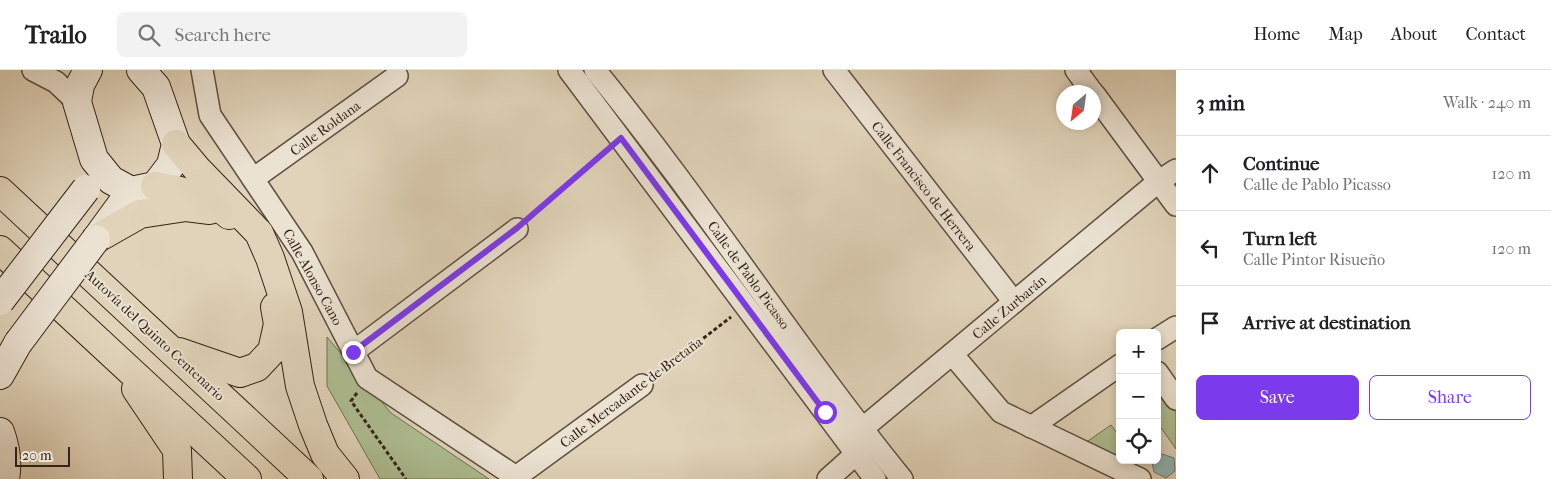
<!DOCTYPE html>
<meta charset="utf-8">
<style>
body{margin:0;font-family:"IM FELL French Canon",serif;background:#f2f2f2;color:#202124}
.controls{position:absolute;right:15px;bottom:15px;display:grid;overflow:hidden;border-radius:8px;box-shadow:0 2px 8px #0003}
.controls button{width:45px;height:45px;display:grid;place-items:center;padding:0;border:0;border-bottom:1px solid #e0e0e0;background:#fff;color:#202124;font:25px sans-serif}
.compass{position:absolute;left:1056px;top:15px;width:45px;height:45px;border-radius:50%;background:#fff;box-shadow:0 2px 8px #0003;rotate:209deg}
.scale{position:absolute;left:15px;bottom:12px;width:55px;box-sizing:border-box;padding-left:5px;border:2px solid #342317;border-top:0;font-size:14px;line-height:18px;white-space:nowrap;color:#342317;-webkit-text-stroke:4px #ebe2d2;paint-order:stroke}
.stop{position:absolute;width:15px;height:15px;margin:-11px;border:4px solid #7c3aed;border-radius:50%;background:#fff}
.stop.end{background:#7c3aed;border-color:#fff;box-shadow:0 1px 5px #0008}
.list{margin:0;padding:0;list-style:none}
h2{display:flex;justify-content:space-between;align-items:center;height:65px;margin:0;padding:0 20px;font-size:21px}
h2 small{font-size:16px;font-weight:400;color:#757577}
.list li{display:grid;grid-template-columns:32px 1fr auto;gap:15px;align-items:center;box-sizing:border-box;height:75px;padding:0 20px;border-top:1px solid #e0e0e0}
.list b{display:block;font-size:19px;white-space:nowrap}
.list p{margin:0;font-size:16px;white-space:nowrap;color:#757577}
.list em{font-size:16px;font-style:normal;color:#757577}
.actions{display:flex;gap:10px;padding:15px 20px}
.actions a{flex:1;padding:11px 0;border:1px solid #7c3aed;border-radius:8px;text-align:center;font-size:18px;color:#7c3aed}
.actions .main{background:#7c3aed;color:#fff}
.icon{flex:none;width:28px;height:28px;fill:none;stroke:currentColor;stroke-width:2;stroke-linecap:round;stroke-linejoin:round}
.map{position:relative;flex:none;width:1176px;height:409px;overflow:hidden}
header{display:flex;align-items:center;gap:30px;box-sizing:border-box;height:70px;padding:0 25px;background:#fff;border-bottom:1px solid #e0e0e0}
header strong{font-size:24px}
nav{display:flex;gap:28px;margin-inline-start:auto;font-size:18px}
.search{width:350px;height:45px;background:#f2f2f2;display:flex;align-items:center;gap:12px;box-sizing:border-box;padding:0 18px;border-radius:8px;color:#757577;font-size:19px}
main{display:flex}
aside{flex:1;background:#fff}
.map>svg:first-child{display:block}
.green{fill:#adbe92;stroke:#707054}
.water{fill:#94b7b4;stroke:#6e7c75}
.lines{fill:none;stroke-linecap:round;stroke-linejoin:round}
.street-casing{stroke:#5f4f40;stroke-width:24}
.secondary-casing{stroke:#342317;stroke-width:30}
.highway-casing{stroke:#342317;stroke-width:30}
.path{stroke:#342317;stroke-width:3;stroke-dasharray:4 2.5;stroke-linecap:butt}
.street{stroke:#ebe2d2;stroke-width:21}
.secondary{stroke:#ebe2d2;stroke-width:28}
.highway{stroke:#e0d3b9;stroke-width:28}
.secondary-bridge-casing{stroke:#342317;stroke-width:30;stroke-linecap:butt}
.secondary-bridge{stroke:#ebe2d2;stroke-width:28}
.route{stroke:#7c3aed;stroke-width:6}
.labels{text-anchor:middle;stroke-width:4;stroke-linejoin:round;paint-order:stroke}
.street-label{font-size:14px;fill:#342317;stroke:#ebe2d2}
</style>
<header>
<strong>Trailo</strong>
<div class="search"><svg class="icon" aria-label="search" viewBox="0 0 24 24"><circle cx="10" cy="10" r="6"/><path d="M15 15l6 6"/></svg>Search here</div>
<nav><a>Home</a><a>Map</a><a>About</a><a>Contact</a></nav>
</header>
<main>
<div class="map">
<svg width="1176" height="409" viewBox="0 0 1176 409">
<rect width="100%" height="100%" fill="#e0d3b9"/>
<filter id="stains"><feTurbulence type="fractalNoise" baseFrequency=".004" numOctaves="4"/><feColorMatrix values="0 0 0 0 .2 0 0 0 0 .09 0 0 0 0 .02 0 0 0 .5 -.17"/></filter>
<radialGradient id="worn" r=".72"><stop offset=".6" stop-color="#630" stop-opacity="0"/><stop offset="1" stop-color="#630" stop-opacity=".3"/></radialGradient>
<g class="green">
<polygon points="327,267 391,343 489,409 380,409 327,316"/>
<polygon points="1157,315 1176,343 1176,379 1157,352"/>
<polygon points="1111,355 1120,367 1120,390 1085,373"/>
</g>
<polygon class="water" points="1162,384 1174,388 1175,401 1166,408 1154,402 1152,392 1157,390"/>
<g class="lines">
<defs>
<g id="street">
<polyline points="33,0 56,12 77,32"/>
<polyline points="202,0 210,45 302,182 367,308 519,409"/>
<polyline points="569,0 875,409"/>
<path d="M595,0C703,132 795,277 902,409"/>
<polyline points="834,0 1014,232"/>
<polyline points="1076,0 1092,22"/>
<polyline points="1094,24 1176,135"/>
<polyline points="253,109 397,6"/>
<polyline points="1157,269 1176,257"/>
<polyline points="353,282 517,159"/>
<polyline points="953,285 1001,342 1140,409"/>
<polyline points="1157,302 1176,329"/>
<polyline points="1031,357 1120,295"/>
<polyline points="516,407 642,315"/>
<polyline points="828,409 856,384 862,359 1159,111 1176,100"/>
</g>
<g id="secondary">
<polyline points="88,0 80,15 77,32 94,89 111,110 131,121 155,116 171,95 176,74 156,17 141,0"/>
<polyline points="96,169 131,121"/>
<polyline points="0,305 18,273"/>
<path d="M0,362C6,378 8,392 5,409"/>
</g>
<g id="highway">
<polyline points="176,74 197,99 259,163 270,188 288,242 300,316 313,355 325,384 345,409"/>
<path d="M155,116C180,120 209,126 229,145"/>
<polyline points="0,121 309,409"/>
<polyline points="96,169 140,144 186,137 210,140"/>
<polyline points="0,180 247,409"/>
<polyline points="179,282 240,303 257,297 272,281 278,254 275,237"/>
<polyline points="136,319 177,380 178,409"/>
</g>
</defs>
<use href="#street" class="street-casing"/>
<use href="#secondary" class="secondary-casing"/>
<use href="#highway" class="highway-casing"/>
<g class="path">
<polyline points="531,146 606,81"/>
<polyline points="657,304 731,247"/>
<polyline points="357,323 351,331 406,409"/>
</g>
<use href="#street" class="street"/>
<use href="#secondary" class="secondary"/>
<use href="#highway" class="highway"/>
<defs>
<g id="secondary-bridge">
<polyline points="0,231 86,119"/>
<polyline points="18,273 96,169"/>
</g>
</defs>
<use href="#secondary-bridge" class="secondary-bridge-casing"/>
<use href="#secondary-bridge" class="secondary-bridge"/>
</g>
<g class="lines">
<polyline class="route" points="353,282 517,158 621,68 825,342"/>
</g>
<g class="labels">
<g class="street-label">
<text transform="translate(325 58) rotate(-36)" y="5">Calle Roldana</text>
<text transform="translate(924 116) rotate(52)" y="5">Calle Francisco de Herrera</text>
<text transform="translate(749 205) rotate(54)" y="5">Calle de Pablo Picasso</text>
<text transform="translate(313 207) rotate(61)" y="5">Calle Alonso Cano</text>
<text transform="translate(1009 237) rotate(-40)" y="5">Calle Zurbarán</text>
<text transform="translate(155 265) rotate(43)" y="5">Autovía del Quinto Centenario</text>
<text transform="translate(631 322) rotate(-37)" y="5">Calle Mercadante de Bretaña</text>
</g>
</g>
<rect width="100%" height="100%" filter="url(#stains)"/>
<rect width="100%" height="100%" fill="url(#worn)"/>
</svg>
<div class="controls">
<button>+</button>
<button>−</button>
<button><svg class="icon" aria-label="locate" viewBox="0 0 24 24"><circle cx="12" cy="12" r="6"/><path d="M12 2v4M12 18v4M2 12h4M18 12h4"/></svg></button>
</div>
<svg class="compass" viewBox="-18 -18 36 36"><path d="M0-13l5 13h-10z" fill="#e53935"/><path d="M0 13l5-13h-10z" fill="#757577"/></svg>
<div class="scale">20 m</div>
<div class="stop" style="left:825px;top:342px"></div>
<div class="stop end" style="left:353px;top:282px"></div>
</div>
<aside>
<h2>3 min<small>Walk · 240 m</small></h2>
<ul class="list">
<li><svg class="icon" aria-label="ahead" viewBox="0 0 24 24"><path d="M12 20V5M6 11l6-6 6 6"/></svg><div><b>Continue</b><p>Calle de Pablo Picasso</p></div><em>120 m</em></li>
<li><svg class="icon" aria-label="left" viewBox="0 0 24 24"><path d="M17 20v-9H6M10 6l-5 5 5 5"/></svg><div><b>Turn left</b><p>Calle Pintor Risueño</p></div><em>120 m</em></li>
<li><svg class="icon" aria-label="arrive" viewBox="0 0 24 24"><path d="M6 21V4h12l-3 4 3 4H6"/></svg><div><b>Arrive at destination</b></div></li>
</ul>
<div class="actions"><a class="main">Save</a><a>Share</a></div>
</aside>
</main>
